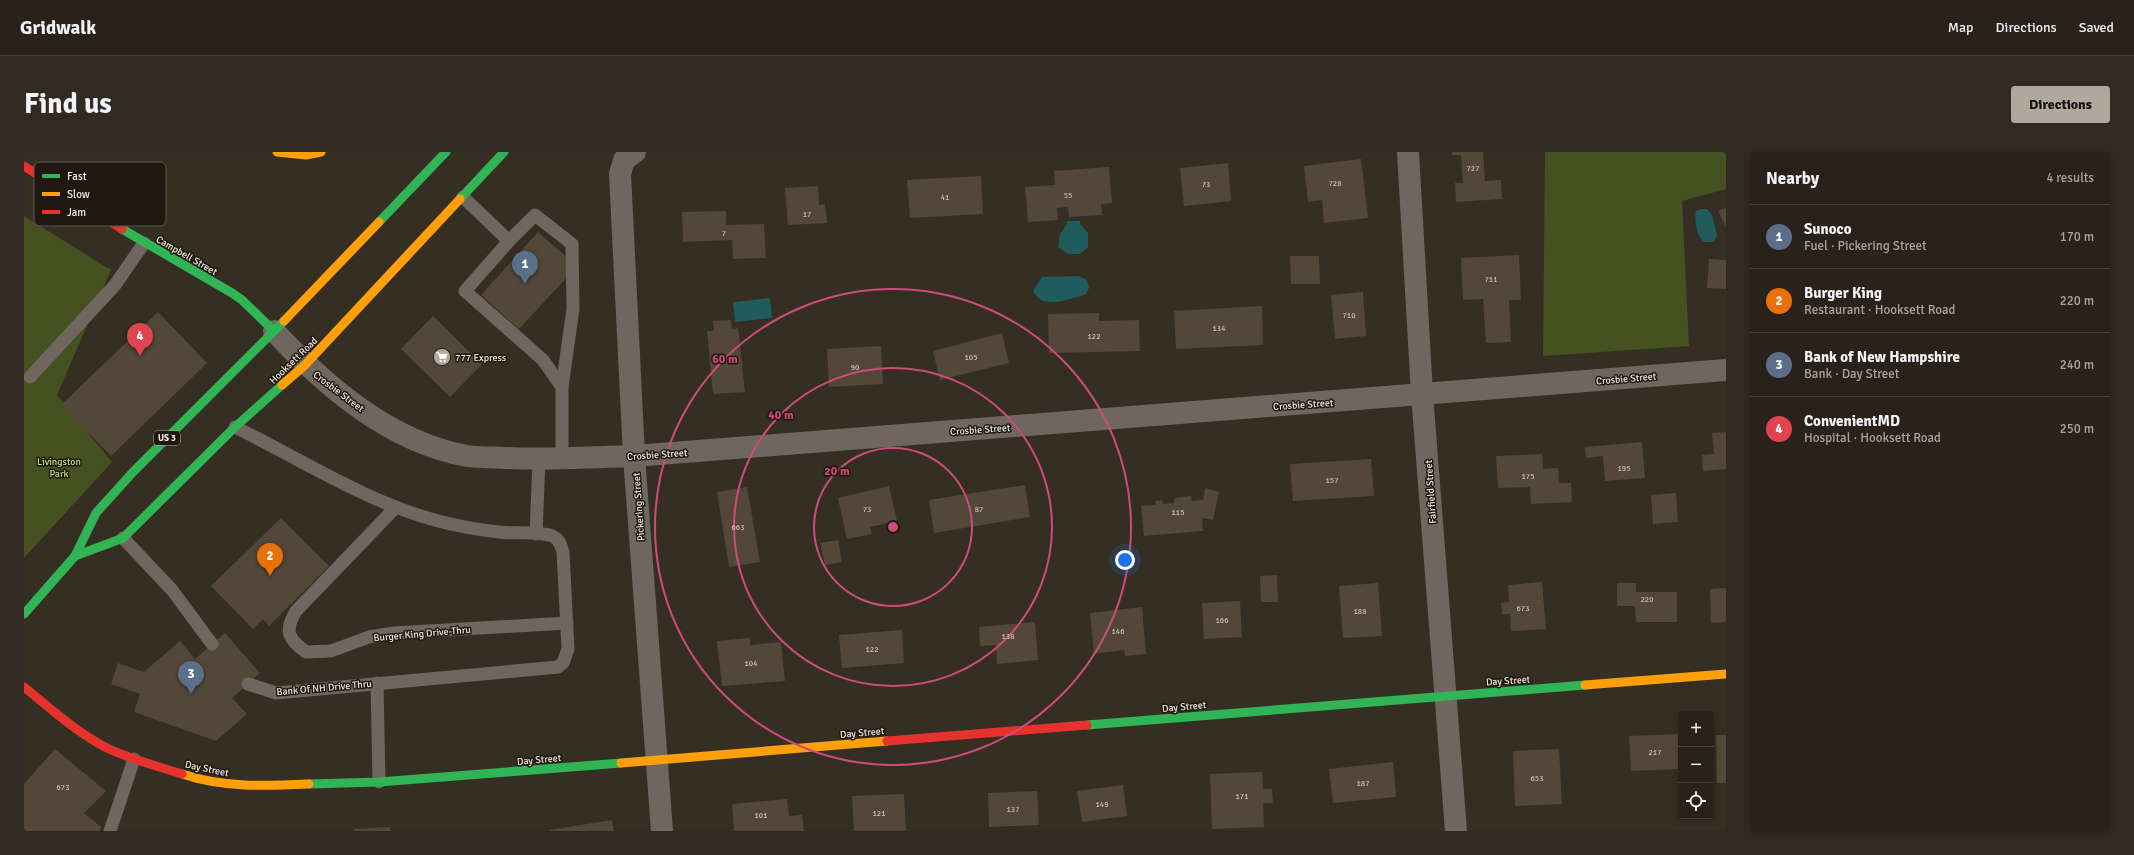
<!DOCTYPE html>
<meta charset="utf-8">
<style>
body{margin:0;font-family:Signika,sans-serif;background:#302a23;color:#f1f3f6}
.controls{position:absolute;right:12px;bottom:12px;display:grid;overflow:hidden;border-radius:4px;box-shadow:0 2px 6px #0003}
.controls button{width:36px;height:36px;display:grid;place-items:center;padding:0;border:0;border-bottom:1px solid #443f39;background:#28221a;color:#f1f3f6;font:20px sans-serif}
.you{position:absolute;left:1101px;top:408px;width:14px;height:14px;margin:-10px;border:3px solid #fff;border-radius:50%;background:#1a73e8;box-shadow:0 0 0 6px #1a73e833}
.badge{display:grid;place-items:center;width:26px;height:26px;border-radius:50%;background:#afa89c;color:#fff;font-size:13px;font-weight:700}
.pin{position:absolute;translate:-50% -33px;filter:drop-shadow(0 1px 2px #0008)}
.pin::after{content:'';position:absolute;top:21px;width:14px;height:12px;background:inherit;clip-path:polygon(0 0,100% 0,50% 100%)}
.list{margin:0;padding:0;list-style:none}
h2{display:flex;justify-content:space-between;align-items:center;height:52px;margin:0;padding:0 16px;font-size:17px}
h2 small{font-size:13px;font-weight:400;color:#a5a4a2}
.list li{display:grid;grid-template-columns:26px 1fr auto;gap:12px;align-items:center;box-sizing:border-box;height:64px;padding:0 16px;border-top:1px solid #443f39}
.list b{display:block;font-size:15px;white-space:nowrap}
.list p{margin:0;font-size:13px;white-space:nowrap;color:#a5a4a2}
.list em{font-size:13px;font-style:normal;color:#a5a4a2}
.icon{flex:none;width:22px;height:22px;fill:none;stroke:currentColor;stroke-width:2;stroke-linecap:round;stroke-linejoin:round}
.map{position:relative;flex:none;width:1702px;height:679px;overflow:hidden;border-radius:4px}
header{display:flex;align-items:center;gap:24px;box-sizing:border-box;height:56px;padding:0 20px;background:#28221a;border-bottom:1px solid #443f39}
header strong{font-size:19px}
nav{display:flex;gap:22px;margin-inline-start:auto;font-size:14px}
.intro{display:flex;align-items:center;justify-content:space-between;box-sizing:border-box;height:96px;padding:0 24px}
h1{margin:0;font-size:28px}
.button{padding:10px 18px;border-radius:4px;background:#afa89c;color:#111;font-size:14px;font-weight:700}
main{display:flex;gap:24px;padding:0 24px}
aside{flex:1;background:#28221a;border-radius:4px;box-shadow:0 2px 6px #0003}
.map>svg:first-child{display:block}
.green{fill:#455121}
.water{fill:#215c5c}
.building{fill:#534739}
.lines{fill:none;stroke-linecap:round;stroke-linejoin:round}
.lane{stroke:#6e665f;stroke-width:13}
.street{stroke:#6e665f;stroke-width:22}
.fast{stroke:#30b455;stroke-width:9}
.slow{stroke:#ff9f0a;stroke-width:9}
.jam{stroke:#e5322d;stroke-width:9}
.ring{fill:none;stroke:#ce4c7c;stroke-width:2}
.labels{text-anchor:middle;stroke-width:3;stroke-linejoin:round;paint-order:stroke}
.number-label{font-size:8px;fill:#cac0b4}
.shield{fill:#1e1810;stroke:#b2aaa0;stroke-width:1}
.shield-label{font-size:9px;font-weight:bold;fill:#f1e9dd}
.street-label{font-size:10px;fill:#f1e9dd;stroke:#1e1810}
.poi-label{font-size:10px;fill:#f1e9dd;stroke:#1e1810;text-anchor:start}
.park-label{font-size:10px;fill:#c3dc89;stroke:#1e1810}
.key{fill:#1e1810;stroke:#5d574e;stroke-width:1}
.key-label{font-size:11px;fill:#f1e9dd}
.centre{fill:#ce4c7c;stroke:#1e1810;stroke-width:2}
.ring-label{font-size:12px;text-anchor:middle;font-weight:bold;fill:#ce4c7c;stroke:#1e1810;stroke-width:3;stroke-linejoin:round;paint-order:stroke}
</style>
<header>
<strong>Gridwalk</strong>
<nav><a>Map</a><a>Directions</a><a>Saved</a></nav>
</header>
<div class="intro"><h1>Find us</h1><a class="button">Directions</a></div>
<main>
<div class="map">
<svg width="1702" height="679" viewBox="0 0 1702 679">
<rect width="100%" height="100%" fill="#352e23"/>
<g class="green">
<polygon points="1521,0 1702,0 1702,37 1658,49 1665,194 1519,204"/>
<polygon points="0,64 87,118 33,243 88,310 0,406"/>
</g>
<g class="water">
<path d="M1677,57H1683L1688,63L1693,83L1690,90H1681C1673,87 1670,67 1672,59Z"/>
<polygon points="1043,69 1056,69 1056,72 1064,81 1064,95 1056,102 1044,102 1034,95 1036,82 1043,72"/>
<path d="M1054,124L1063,128L1065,136L1061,143C1043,147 1019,159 1009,139L1018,125Z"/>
<polygon points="746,146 748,166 711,170 709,150"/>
</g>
<g class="building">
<polygon points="1428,0 1459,0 1461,29 1477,28 1478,47 1432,50 1431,31 1439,31 1437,3 1428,3"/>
<polygon points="1337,7 1344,66 1300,71 1298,48 1284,50 1280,14"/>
<polygon points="1204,11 1207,49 1160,54 1156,16"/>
<polygon points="1085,15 1088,51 1077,52 1078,63 1045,65 1044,55 1033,56 1034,68 1004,70 1001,35 1031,33 1030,19"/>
<polygon points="957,24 959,62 886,66 883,28"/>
<polygon points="794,34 795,53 801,52 803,71 764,73 761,36"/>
<polygon points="1702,56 1702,75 1694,59"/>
<polygon points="702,59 702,73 740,72 742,106 709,107 708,88 659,90 658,60"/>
<polygon points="514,80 545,107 546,122 495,177 457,143"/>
<polygon points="1495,103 1497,148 1485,148 1487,190 1462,191 1459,147 1439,148 1437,106"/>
<polygon points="1266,104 1295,104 1296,132 1267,132"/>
<polygon points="1685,107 1702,108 1702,137 1683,136"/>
<polygon points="1339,140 1342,184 1311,187 1307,143"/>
<polygon points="1238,154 1239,193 1152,197 1150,159"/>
<polygon points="134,160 183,211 87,304 37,253"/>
<polygon points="1075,161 1075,169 1115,168 1116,199 1025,201 1024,162"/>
<polygon points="409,164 458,212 426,245 377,197"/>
<polygon points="707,168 708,177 714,176 721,240 689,242 683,179 690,179 689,169"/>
<polygon points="978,181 985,211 916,228 909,199"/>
<polygon points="857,194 859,232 805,235 803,197"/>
<polygon points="1702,280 1702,317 1679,319 1678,303 1690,302 1688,281"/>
<polygon points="1618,290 1621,326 1581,329 1579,304 1562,306 1561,295"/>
<polygon points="1518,302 1519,317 1534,316 1535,331 1547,331 1548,350 1507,352 1506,335 1474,336 1472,304"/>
<polygon points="1347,307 1350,344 1269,349 1266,312"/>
<polygon points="1001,333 1006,365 910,381 905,348"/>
<polygon points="865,334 873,369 846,375 848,382 823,387 814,346"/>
<polygon points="723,335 736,410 705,415 693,340"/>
<polygon points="1181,336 1195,340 1189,368 1178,366 1179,379 1120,384 1117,354 1132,353 1131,349 1138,348 1139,352 1150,351 1150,346 1167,344 1168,349 1179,348"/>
<polygon points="1652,341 1654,370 1629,372 1627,343"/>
<polygon points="257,366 305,414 245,474 239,467 229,477 187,434"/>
<polygon points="814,388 818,410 801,413 796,391"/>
<polygon points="1253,423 1254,450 1237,450 1236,424"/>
<polygon points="1518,430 1522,477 1487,479 1486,462 1478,462 1477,451 1485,450 1484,433"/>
<polygon points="1354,431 1358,484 1319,486 1315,434"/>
<polygon points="1593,431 1612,431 1612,440 1653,440 1653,470 1612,470 1611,454 1593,454"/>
<polygon points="1702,436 1702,470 1687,471 1686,437"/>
<polygon points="1216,449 1218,485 1180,487 1178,451"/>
<polygon points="1118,455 1122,502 1101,504 1100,498 1070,502 1066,461"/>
<polygon points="1011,470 1014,508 973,512 972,493 956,494 955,475"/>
<polygon points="878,478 880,511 818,516 815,483"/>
<polygon points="201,481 236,521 208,546 223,562 192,589 110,560 116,542 87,532 94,511 120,520 156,489 171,507"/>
<polygon points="726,486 726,493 757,490 761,529 698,534 693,489"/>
<polygon points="1657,582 1657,617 1607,619 1605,584"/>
<polygon points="1692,583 1702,583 1702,631 1693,631"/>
<polygon points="31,597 82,639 60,661 77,675 76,679 0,679 0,632"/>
<polygon points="1535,597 1538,652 1491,654 1489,599"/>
<polygon points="1369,610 1372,645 1309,651 1305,617"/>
<polygon points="1238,620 1239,637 1248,637 1249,651 1239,651 1240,675 1188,677 1186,622"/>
<polygon points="1099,633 1103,664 1058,670 1053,639"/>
<polygon points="1013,639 1015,673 965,675 964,641"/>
<polygon points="880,642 882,679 830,679 828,644"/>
<polygon points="763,647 765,664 778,663 780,679 710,679 708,652"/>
<polygon points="588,668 590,679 526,679 526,678"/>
<polygon points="366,675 366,679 330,679 330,677"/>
</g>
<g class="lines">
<g class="lane">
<polyline points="439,45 485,89 441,139 519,208 538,235 538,306"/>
<polyline points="485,89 511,63 548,92 549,157 538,235"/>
<polyline points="6,225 91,133 120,91"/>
<path d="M211,275C280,309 347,353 422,371C439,375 457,378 475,380C488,382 520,379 530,385C536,388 537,394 539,400L544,497L539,511L534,515L252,541L224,532"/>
<path d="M372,355L272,459C260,479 264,487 282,500L307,499L345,485L370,481L543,471"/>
<polyline points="512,382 515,307"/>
<polyline points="99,386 148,438 188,492"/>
<polyline points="353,531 355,630"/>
<polyline points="86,679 110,607"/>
</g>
<g class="street">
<polyline points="611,0 600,8 596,22 610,304 638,679"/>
<polyline points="1384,0 1398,242 1432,679"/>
<path d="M250,179C302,235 366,290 443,304C456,306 470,305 483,306C525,308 568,305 610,304L1702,218"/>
</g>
<g class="fast">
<polyline points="436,47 480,0"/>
<polyline points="355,70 422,0"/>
<polyline points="98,77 208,141 218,148 250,179"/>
<polyline points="51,404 99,386 211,275 258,233"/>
<polyline points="0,462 51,404 72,361 109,320 260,169"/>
<polyline points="1063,573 1561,533"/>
<polyline points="285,632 355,630 597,611"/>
</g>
<g class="slow">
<polyline points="253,0 282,3 297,0"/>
<polyline points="260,169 355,70"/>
<polyline points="258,233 281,213 436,47"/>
<polyline points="1561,533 1702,522"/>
<polyline points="597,611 863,589"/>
<path d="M158,622C200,636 242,634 285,632"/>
</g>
<g class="jam">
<polyline points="0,14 98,77"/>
<path d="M0,535C26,556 51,579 81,595C105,607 133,614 158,622"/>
<polyline points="863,589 1063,573"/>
</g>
</g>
<g class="ring">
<circle cx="869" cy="375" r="79"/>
<circle cx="869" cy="375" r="159"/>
<circle cx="869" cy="375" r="238"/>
</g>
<defs>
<symbol id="supermarket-disc" viewBox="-11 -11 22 22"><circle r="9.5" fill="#afa89c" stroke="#1e1810"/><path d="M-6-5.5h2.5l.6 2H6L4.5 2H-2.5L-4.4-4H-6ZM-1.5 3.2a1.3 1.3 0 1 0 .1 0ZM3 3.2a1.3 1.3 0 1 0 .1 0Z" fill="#fff"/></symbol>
</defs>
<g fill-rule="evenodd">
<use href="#supermarket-disc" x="408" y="195" width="20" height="20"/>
</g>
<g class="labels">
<g class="number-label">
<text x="1449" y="19">727</text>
<text x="1311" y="34">728</text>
<text x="1182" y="35">73</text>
<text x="1044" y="46">55</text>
<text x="921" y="48">41</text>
<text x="783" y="65">17</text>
<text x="700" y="84">7</text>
<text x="1467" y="130">711</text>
<text x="1325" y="166">710</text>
<text x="1195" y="179">134</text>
<text x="1070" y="187">122</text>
<text x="947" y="208">105</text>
<text x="831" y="218">90</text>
<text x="1600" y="319">195</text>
<text x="1504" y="327">175</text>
<text x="1308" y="331">157</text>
<text x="843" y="360">73</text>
<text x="955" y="360">87</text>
<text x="1154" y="363">115</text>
<text x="714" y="378">663</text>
<text x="1623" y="450">220</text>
<text x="1499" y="459">673</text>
<text x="1336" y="462">188</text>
<text x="1198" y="471">166</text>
<text x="1094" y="482">146</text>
<text x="984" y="487">138</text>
<text x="848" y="500">122</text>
<text x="727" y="514">104</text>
<text x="1631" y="603">217</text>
<text x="1513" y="629">653</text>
<text x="1339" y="634">187</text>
<text x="39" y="638">673</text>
<text x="1218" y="647">171</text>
<text x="1078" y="655">149</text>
<text x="989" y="660">137</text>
<text x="855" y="664">121</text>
<text x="737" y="666">101</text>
</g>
<rect class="shield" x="130" y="279" width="26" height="14" rx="3"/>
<g class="shield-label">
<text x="143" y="289">US 3</text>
</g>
<g class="street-label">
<text transform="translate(163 103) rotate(30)" y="4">Campbell Street</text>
<text transform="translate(269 208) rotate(-44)" y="4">Hooksett Road</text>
<text transform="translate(1602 226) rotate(-5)" y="4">Crosbie Street</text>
<text transform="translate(315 239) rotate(37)" y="4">Crosbie Street</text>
<text transform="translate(1279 252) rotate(-4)" y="4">Crosbie Street</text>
<text transform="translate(956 277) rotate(-4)" y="4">Crosbie Street</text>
<text transform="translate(633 302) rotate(-4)" y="4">Crosbie Street</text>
<text transform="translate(1406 340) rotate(-94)" y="4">Fairfield Street</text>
<text transform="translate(614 355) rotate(-94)" y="4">Pickering Street</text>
<text transform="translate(398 481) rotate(-5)" y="4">Burger King Drive-Thru</text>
<text transform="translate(1484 528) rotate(-4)" y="4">Day Street</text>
<text transform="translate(300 535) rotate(-5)" y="4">Bank Of NH Drive Thru</text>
<text transform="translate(1160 554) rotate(-5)" y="4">Day Street</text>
<text transform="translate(838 580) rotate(-5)" y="4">Day Street</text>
<text transform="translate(515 607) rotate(-5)" y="4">Day Street</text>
<text transform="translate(183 616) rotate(12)" y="4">Day Street</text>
</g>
<g class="poi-label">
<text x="431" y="209">777 Express</text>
</g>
<g class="park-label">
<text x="35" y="313">Livingston<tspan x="35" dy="12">Park</tspan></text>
</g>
</g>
<rect x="10" y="10" width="132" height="64" rx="6" class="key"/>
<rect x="18" y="22" width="18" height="4" fill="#30b455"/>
<rect x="18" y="40" width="18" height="4" fill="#ff9f0a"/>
<rect x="18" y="58" width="18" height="4" fill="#e5322d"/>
<g class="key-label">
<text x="43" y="28">Fast</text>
<text x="43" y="46">Slow</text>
<text x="43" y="64">Jam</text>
</g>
<circle cx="869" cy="375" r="6" class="centre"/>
<g class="ring-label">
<text x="701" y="211">60 m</text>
<text x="757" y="267">40 m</text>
<text x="813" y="323">20 m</text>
</g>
</svg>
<div class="controls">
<button>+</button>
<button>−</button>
<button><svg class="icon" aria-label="locate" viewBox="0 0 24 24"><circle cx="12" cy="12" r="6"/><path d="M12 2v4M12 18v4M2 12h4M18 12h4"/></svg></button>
</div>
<div class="you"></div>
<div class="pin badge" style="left:501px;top:132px;background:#5c6f8a">1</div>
<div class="pin badge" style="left:246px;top:424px;background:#e8710a">2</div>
<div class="pin badge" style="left:167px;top:542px;background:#5c6f8a">3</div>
<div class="pin badge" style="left:116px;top:204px;background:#e0444e">4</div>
</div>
<aside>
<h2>Nearby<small>4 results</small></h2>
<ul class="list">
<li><span class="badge" style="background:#5c6f8a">1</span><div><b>Sunoco</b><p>Fuel · Pickering Street</p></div><em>170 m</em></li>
<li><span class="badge" style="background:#e8710a">2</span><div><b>Burger King</b><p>Restaurant · Hooksett Road</p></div><em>220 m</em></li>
<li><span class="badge" style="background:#5c6f8a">3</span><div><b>Bank of New Hampshire</b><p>Bank · Day Street</p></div><em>240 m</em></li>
<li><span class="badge" style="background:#e0444e">4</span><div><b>ConvenientMD</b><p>Hospital · Hooksett Road</p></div><em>250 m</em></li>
</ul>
</aside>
</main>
